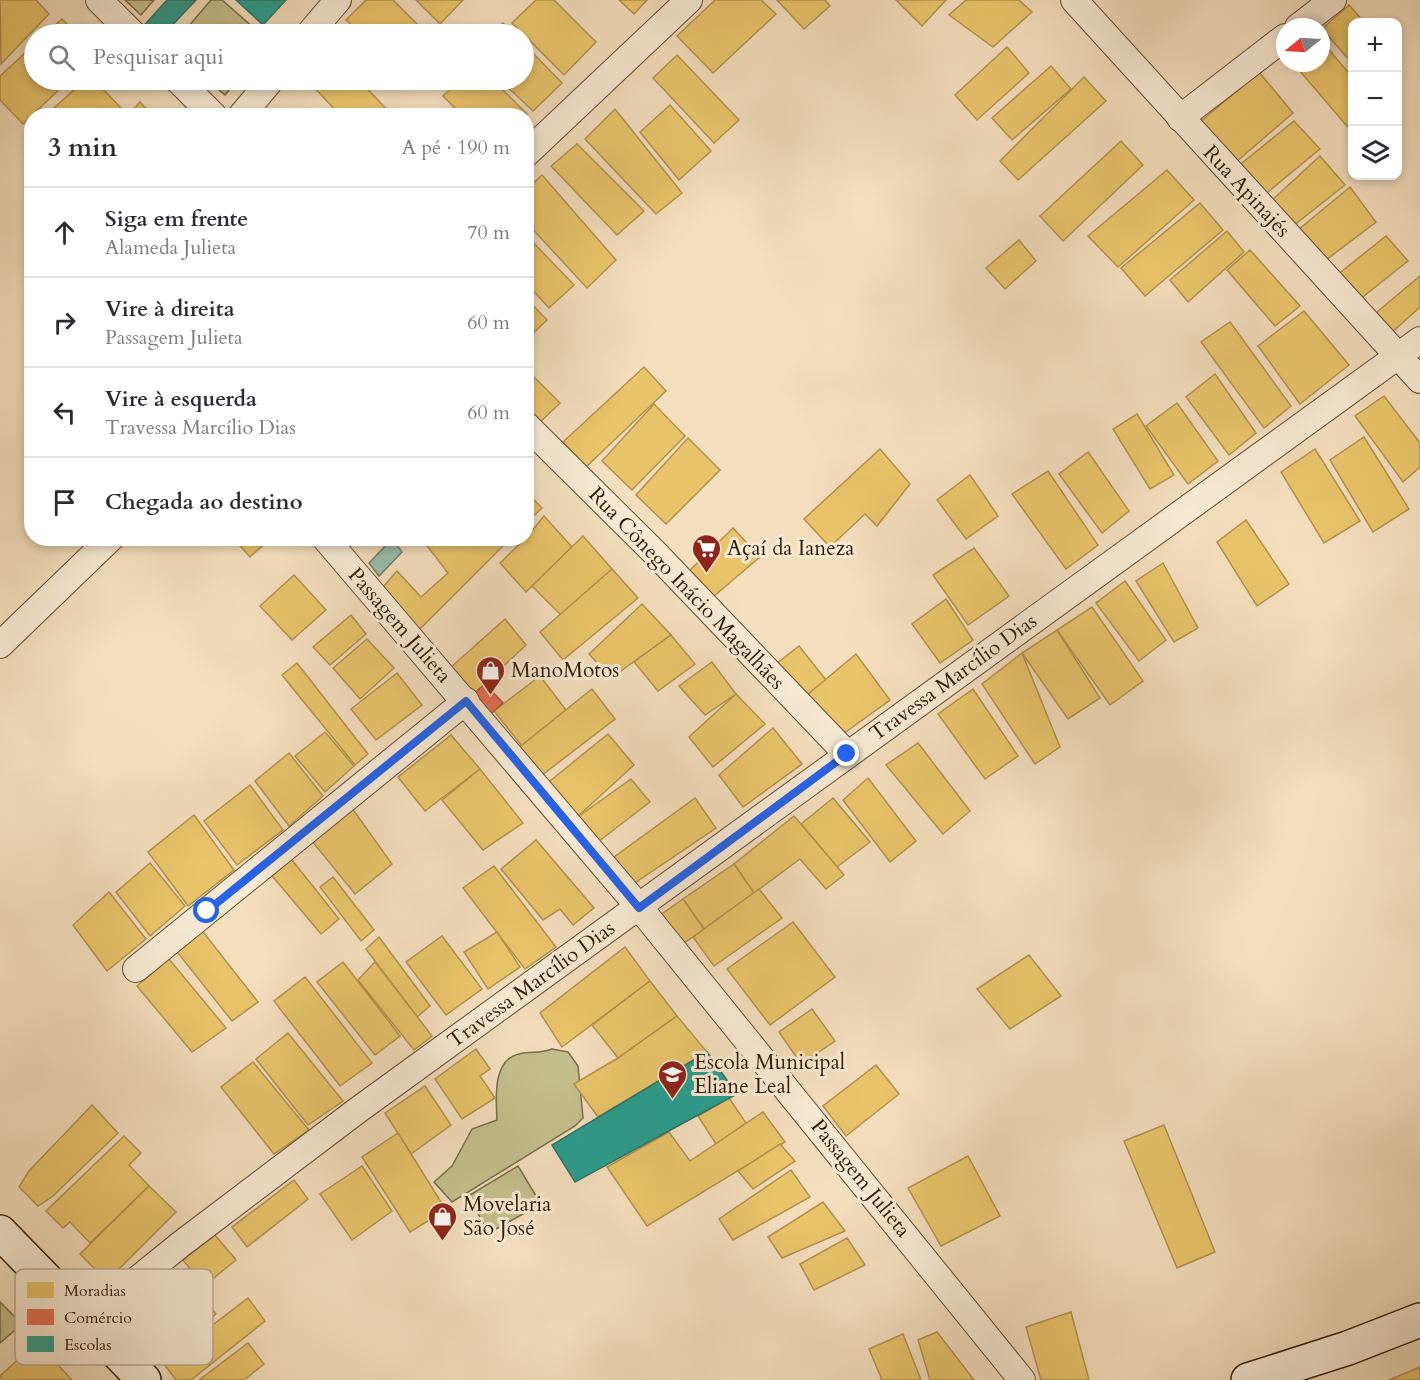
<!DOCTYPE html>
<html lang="pt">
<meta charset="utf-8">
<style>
body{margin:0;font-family:Cardo,serif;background:#f7f7f7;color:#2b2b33}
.controls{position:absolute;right:18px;top:18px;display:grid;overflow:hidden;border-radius:12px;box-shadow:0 3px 9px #0003}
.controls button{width:54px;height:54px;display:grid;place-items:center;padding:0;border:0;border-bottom:2px solid #e1e1e2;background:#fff;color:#2b2b33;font:30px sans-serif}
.compass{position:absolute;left:1276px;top:18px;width:54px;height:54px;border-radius:50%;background:#fff;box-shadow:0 3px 9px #0003;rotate:252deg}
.stop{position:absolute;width:18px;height:18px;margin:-14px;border:4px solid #2563eb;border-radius:50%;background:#fff}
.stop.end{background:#2563eb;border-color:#fff;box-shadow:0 2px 6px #0008}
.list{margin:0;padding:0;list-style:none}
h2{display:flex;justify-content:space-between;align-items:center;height:78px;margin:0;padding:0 24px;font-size:26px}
h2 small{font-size:20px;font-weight:400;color:#7c7c81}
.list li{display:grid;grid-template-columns:39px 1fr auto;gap:18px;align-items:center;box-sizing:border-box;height:90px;padding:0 24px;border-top:2px solid #e1e1e2}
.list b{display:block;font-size:22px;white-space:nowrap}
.list p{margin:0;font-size:20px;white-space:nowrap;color:#7c7c81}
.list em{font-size:20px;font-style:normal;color:#7c7c81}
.icon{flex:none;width:33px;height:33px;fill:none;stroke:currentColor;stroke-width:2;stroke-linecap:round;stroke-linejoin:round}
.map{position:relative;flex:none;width:1420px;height:1380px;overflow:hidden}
.search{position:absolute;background:#fff;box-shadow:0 3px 9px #0003;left:24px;top:24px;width:510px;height:66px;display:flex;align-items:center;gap:15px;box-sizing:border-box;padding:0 21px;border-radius:33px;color:#7c7c81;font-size:22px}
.panel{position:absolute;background:#fff;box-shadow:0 3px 9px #0003;left:24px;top:108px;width:510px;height:438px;border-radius:24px}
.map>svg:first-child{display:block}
.green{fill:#c3bf8c;stroke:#7a6d49;stroke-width:1.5}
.water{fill:#9bbcae;stroke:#717c6b;stroke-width:1.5}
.homes{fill:#e9c46a;stroke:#b2914c;stroke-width:1.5}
.shops{fill:#e76f51;stroke:#b1563a;stroke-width:1.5}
.schools{fill:#2a9d8f;stroke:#2c7666;stroke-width:1.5}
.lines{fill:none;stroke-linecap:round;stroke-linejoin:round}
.street-casing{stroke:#624c34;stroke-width:28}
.secondary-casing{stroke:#321b06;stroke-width:36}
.street{stroke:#f7ead4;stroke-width:26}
.secondary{stroke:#f7ead4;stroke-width:33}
.route{stroke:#2563eb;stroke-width:8}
.labels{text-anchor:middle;stroke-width:6;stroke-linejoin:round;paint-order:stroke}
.street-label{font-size:21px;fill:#321b06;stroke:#f7ead4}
.poi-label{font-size:21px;fill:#321b06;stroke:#f7ead4;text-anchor:start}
.key{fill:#f7ead4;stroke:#bcac96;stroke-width:1.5}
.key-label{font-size:16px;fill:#321b06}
</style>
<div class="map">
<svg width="1420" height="1380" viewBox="0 0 1420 1380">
<rect width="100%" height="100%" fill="#f3debd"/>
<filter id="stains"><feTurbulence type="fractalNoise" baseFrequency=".00333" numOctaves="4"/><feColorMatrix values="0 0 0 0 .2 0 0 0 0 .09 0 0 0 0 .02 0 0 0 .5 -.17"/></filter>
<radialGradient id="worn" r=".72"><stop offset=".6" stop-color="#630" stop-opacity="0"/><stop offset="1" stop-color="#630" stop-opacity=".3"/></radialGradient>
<g class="green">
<polygon points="125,0 154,0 141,15"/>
<polygon points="211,0 222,0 261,34 182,34"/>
<polygon points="207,80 238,80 225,95"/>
<path d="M552,1049L568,1052L578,1066L583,1118L575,1126L452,1202L434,1182L452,1166L472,1129L497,1120C496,1099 492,1060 519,1054C531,1051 539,1054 552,1049Z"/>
<polygon points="518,1166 541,1204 489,1233 468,1196"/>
<polygon points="0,1302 22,1324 0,1343"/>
</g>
<polygon class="water" points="392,539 402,552 379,576 369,563"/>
<g class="homes">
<polygon points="0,0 36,0 49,14 1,64"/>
<polygon points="366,0 393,0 419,26 410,34 361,34 346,20"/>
<polygon points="416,0 463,0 440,24"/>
<polygon points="536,0 554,0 596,42 564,75 512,23"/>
<polygon points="619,0 647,0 634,14"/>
<polygon points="715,0 761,0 776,14 713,73 677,36"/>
<polygon points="777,0 825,0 830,6 804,29"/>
<polygon points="896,0 946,0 922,26"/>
<polygon points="966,0 1019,0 1032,12 993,47 949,15"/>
<polygon points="1349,5 1364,22 1352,22 1352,63 1322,29"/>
<polygon points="62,19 77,34 45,34"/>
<polygon points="503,23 515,34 490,34"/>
<polygon points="1321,40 1352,77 1352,132 1293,63 1321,63"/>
<polygon points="524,44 562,83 533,111 500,80 524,80"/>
<polygon points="34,45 34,80 69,80 23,124 0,100 0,76"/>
<polygon points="1007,47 1029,73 977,120 955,95"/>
<polygon points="677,55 739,120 714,143 653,78"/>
<polygon points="1051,66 1071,89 1012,140 992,118"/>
<polygon points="1259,72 1293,113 1228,169 1192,129"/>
<polygon points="1084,77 1106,101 1018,180 1000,161"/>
<polygon points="85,80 94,80 123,110 117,116 45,116"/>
<polygon points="307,80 359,80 393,116 341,116"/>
<polygon points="460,80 493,80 527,114 463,116 443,96"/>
<polygon points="140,102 153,116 128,116"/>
<polygon points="670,105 711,151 679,180 640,132"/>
<polygon points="615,109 682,193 656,214 585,139"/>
<polygon points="1294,121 1320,149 1257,201 1232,171"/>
<polygon points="1121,141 1143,165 1063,241 1040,216"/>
<polygon points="577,144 644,211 617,235 551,166"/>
<polygon points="1320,156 1345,185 1293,226 1271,201"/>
<polygon points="1167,170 1194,200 1118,267 1088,236"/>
<polygon points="542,175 616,260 587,288 526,222 526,190"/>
<polygon points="1350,187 1376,222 1318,266 1293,234"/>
<polygon points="1200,203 1223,230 1145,296 1121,268"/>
<polygon points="1227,231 1244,252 1188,302 1170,280"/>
<polygon points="526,235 574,285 549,308 526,283"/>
<polygon points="1386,236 1408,261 1359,300 1337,275"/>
<polygon points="1019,240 1036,261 1005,289 986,268"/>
<polygon points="1250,250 1300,306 1275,326 1227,270"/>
<polygon points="1420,276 1420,307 1388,336 1371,317"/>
<polygon points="526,298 547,320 526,340"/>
<polygon points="1304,311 1349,365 1300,404 1258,346"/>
<polygon points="1230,322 1291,406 1264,428 1201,342"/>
<polygon points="644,367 666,391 586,467 563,442"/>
<polygon points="526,369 560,403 535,427 526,418"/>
<polygon points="1215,374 1256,433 1229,455 1186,397"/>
<polygon points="1384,396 1420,443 1420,467 1403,482 1355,416"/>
<polygon points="1177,403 1218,461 1188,484 1146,426"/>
<polygon points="654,404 685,436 632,490 602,461"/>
<polygon points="1137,414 1174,475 1150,489 1113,429"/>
<polygon points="1364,437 1409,509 1373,532 1330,460"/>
<polygon points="688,438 720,470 666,524 636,495"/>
<polygon points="880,449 910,484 877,526 865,514 830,547 804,519"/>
<polygon points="1315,449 1360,521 1324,543 1281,472"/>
<polygon points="1088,452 1129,511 1102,533 1059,474"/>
<polygon points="1048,471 1098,545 1066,569 1012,494"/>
<polygon points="970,475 998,516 966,539 937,500"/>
<polygon points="526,492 542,508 526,523"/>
<polygon points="544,516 572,547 526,592 500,563 526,538"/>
<polygon points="1246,520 1289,584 1257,606 1217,542"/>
<polygon points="733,528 760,557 707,602 684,576"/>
<polygon points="583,536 612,569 561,615 532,586"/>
<polygon points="233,538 271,538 250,557"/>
<polygon points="421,538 511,538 414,635 378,593 397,571 421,597 448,573"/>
<polygon points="974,548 1009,596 968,625 933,575"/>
<polygon points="1163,563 1198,628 1174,642 1136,581"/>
<polygon points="612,569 638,598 563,660 540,632"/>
<polygon points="294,575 326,610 292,640 260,606"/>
<polygon points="1125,581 1166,640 1139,661 1096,603"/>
<polygon points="946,599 973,640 940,663 912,624"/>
<polygon points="642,604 671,635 611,678 589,654"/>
<polygon points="1092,607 1143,681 1110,705 1057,630"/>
<polygon points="351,615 366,634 330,665 313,647"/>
<polygon points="505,619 526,645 473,695 450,668"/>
<polygon points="1057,630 1100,698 1068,719 1022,653"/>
<polygon points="671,635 695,664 658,691 634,662"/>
<polygon points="367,639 394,668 360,699 333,668"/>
<polygon points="799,646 826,680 801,700 772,667"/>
<polygon points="1022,653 1060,747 1035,764 982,684"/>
<polygon points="856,654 890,700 836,739 801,700"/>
<polygon points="712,662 736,694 705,715 679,686"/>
<polygon points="297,663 368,754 355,765 282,675"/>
<polygon points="397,673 422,705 376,740 351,709"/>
<polygon points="540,676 566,710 522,746 494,711"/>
<polygon points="592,689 615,719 537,779 516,750"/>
<polygon points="973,689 1018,756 985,779 938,714"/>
<polygon points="736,694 765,724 713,767 689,737"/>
<polygon points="773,728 802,764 743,807 719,775"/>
<polygon points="325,732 354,766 325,792 295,756"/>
<polygon points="608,734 634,765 575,819 545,785"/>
<polygon points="451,735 480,769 425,811 398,777"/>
<polygon points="918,743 970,811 943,834 886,765"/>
<polygon points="289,753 323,796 289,826 255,781"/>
<polygon points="480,769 523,823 483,850 442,800"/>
<polygon points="868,778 916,841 890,862 843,800"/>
<polygon points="631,779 650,802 594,845 575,819"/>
<polygon points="250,785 283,830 237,865 204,821"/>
<polygon points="695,798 716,828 626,889 606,863"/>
<polygon points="833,798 870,842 837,867 801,824"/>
<polygon points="349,804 392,864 355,894 307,835"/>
<polygon points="194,815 234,870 188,906 148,852"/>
<polygon points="794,816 844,875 826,889 800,859 754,893 734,864"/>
<polygon points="536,840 594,908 573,925 560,909 543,920 501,869"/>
<polygon points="288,855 339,919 321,934 268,871"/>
<polygon points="150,863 185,906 150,936 116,892"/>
<polygon points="734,864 754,893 704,929 683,899"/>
<polygon points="494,866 556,947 525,969 463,888"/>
<polygon points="333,877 374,930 361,941 320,887"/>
<polygon points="759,889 782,918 714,966 693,937"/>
<polygon points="109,892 146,939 107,971 73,925"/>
<polygon points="683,899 704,929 677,948 656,918"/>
<polygon points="793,922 835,977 770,1025 727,969"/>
<polygon points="200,928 258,1002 232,1021 174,948"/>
<polygon points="497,932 520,967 488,989 464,952"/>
<polygon points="442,936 482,989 446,1015 406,962"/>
<polygon points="379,937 430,1006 417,1017 366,949"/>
<polygon points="625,947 650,981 562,1047 540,1013"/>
<polygon points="1029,955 1061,996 1010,1029 977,989"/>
<polygon points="169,959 226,1028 192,1052 137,986"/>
<polygon points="343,962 400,1036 375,1055 317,982"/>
<polygon points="375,962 432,1036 414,1050 358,980"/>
<polygon points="305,977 372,1063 340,1086 274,1001"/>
<polygon points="650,981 677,1016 618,1058 592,1025"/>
<polygon points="812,1009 835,1041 801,1064 779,1032"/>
<polygon points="677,1016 707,1052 598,1117 574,1084 618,1058"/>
<polygon points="288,1033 343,1101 308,1125 256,1059"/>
<polygon points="476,1049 490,1069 480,1076 495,1098 462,1119 435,1079"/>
<polygon points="253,1062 309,1130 274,1154 221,1087"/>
<polygon points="876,1065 899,1094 846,1136 823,1106"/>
<polygon points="425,1086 451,1125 411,1154 385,1113"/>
<polygon points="729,1098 746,1123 716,1144 698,1116"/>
<polygon points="92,1105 118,1133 53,1196 38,1206 19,1187 29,1171"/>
<polygon points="763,1112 785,1142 647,1226 607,1167 669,1132 690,1161"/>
<polygon points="1164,1125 1215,1252 1177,1268 1124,1141"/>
<polygon points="398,1133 446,1210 410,1232 362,1157"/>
<polygon points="124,1136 141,1153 129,1165 149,1186 90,1243 70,1222 63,1228 46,1211"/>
<polygon points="780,1144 795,1161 753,1189 738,1171"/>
<polygon points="968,1156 1000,1216 941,1246 908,1188"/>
<polygon points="362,1166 392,1211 352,1240 320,1194"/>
<polygon points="791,1170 810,1197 733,1240 719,1219"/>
<polygon points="294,1180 308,1199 247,1247 232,1227"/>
<polygon points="149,1186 176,1212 107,1281 80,1254"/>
<polygon points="823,1202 845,1231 782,1258 768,1237"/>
<polygon points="215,1235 236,1260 204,1286 183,1260"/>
<polygon points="847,1238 865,1265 814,1290 800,1264"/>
<polygon points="200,1295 216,1314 169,1352 154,1332"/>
<polygon points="248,1298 265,1321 191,1380 176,1380 163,1363"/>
<polygon points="1071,1312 1089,1380 1041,1380 1026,1327"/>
<polygon points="937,1332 974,1380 930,1380 918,1340"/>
<polygon points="903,1334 921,1380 882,1380 869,1349"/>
<polygon points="37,1342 72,1380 3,1380 0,1376"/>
<polygon points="248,1343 264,1364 244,1380 199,1380"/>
<polygon points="1420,1367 1420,1380 1389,1380"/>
</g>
<polygon class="shops" points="485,684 503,703 484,720 467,699"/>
<g class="schools">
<polygon points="167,0 196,0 164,34 142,34 139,31"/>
<polygon points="236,0 286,0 263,25"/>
<polygon points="707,1052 737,1094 575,1182 552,1145"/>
</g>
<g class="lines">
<defs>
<g id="street">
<polyline points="99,0 133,34"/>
<polyline points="1074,0 1420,380"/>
<polyline points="1298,27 1333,0"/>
<polyline points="309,34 338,0"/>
<polyline points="178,80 214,116"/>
<polyline points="241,116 271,80"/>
<polyline points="1180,118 1285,37"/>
<polyline points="526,154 689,0"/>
<polyline points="526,425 654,552 847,754"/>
<polyline points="325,538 639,907 1022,1380"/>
<polyline points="0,645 111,538"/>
<polyline points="136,969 466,701"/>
<polyline points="86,1321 181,1244 358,1110 1420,340"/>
</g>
<g id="secondary">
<polyline points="0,1232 144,1380"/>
<polyline points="1248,1380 1348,1348 1420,1320"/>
</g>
</defs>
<use href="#street" class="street-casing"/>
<use href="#secondary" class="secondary-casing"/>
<use href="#street" class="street"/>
<use href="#secondary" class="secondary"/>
</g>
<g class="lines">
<polyline class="route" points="207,911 466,701 639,908 847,754"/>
</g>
<defs>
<symbol id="supermarket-pin" viewBox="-11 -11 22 30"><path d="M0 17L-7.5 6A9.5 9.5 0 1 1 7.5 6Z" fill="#8f2418" stroke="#f7ead4"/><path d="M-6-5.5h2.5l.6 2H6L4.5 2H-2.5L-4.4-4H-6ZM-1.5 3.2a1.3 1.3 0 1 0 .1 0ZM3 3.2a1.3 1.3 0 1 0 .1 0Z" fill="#fff"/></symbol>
<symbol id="shop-pin" viewBox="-11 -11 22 30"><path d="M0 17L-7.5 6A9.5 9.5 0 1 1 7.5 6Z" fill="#8f2418" stroke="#f7ead4"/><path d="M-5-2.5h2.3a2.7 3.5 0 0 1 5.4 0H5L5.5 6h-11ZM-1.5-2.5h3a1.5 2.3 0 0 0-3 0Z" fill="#fff"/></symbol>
<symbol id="school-pin" viewBox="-11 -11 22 30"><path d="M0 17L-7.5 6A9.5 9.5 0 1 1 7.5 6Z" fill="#8f2418" stroke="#f7ead4"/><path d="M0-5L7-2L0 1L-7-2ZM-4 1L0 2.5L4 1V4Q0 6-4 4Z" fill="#fff"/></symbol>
</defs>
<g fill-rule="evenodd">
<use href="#supermarket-pin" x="690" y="532" width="33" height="45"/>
<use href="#shop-pin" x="474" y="654" width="33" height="45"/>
<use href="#school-pin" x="656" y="1058" width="33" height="45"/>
<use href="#shop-pin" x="426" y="1200" width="33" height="45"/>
</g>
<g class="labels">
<g class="street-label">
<text transform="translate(1247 191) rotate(47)" y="7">Rua Apinajés</text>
<text transform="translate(687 588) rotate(46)" y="7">Rua Cônego Inácio Magalhães</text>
<text transform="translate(400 625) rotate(49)" y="7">Passagem Julieta</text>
<text transform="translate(953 677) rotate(-36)" y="7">Travessa Marcílio Dias</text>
<text transform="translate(531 984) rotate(-36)" y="7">Travessa Marcílio Dias</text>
<text transform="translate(861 1178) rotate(51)" y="7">Passagem Julieta</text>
</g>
<g class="poi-label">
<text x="727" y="555">Açaí da Ianeza</text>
<text x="511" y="677">ManoMotos</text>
<text x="694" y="1069">Escola Municipal<tspan x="694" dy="24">Eliane Leal</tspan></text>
<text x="463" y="1211">Movelaria<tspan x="463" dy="24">São José</tspan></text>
</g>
</g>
<rect x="15" y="1269" width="198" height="96" rx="9" class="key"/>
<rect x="27" y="1282" width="27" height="16" fill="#e9c46a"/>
<rect x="27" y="1309" width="27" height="16" fill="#e76f51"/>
<rect x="27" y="1336" width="27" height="16" fill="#2a9d8f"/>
<g class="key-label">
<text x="64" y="1296">Moradias</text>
<text x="64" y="1323">Comércio</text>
<text x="64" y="1350">Escolas</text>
</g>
<rect width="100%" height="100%" filter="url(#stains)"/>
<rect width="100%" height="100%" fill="url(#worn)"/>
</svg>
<div class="controls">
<button>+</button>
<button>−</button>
<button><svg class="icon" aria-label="layers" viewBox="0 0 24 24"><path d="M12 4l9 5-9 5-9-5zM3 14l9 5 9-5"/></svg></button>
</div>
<svg class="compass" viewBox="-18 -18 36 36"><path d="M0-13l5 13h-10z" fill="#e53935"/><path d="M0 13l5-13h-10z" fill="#7c7c81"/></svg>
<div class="stop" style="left:207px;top:911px"></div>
<div class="stop end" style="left:847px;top:754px"></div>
<div class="search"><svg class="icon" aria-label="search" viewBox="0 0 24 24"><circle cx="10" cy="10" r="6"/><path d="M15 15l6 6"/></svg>Pesquisar aqui</div>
<section class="panel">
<h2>3 min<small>A pé · 190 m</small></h2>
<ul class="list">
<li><svg class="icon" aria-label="ahead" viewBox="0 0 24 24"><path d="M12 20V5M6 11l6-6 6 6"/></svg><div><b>Siga em frente</b><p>Alameda Julieta</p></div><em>70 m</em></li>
<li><svg class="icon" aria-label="right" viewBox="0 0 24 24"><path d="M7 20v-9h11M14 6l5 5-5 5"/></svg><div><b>Vire à direita</b><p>Passagem Julieta</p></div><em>60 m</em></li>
<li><svg class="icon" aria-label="left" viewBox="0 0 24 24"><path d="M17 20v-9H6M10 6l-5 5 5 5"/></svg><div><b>Vire à esquerda</b><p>Travessa Marcílio Dias</p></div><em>60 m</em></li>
<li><svg class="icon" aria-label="arrive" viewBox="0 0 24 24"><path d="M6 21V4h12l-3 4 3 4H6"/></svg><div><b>Chegada ao destino</b></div></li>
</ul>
</section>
</div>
